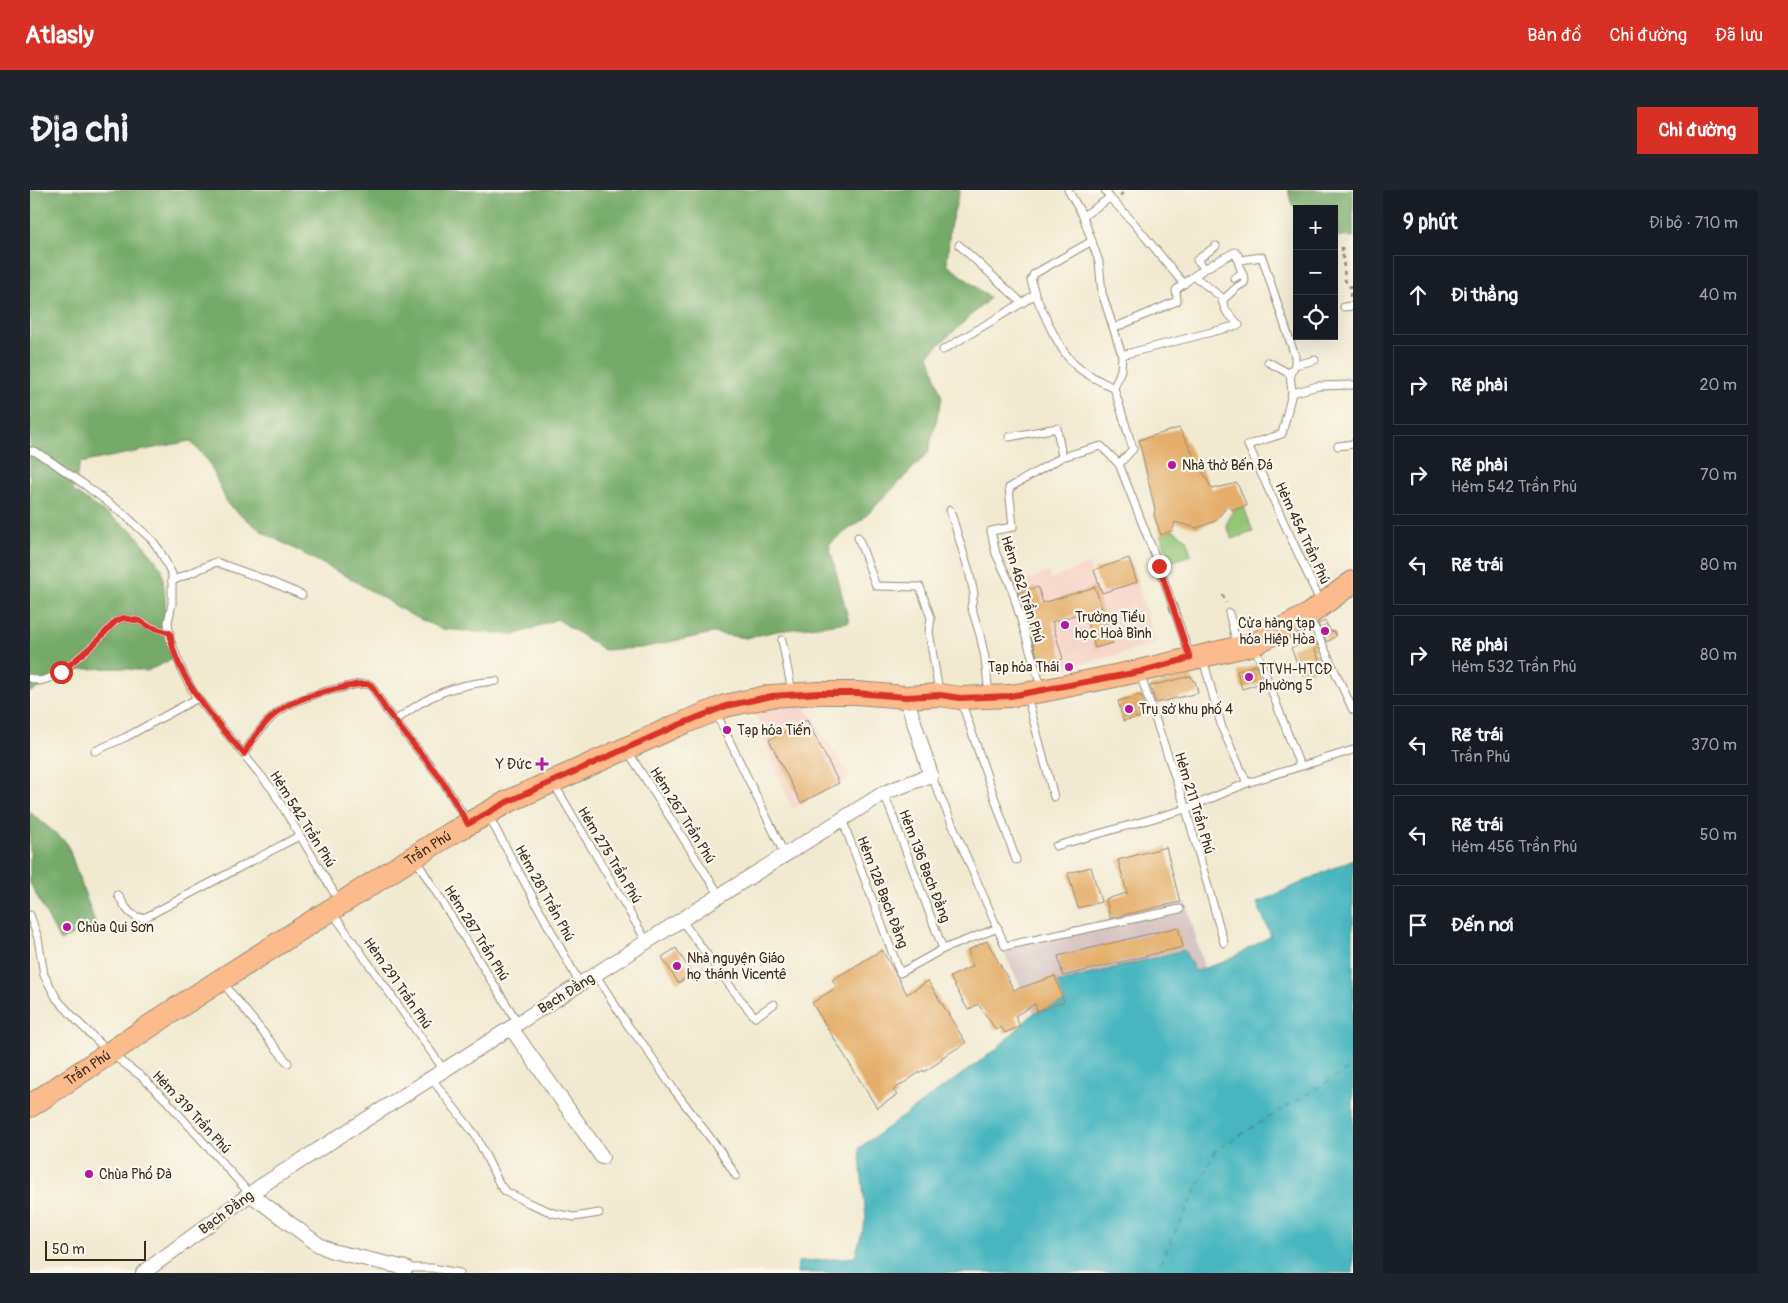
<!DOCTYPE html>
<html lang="vi">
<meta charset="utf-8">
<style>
body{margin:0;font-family:Pangolin,sans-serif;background:#20242c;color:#f1f3f6}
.controls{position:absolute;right:15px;top:15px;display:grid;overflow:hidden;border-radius:0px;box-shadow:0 5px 20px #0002}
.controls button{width:45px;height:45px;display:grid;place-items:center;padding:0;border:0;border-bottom:1px solid #363941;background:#171b24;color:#f1f3f6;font:25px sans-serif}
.scale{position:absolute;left:15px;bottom:12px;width:101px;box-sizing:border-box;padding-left:5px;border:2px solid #3b2a1e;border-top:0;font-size:14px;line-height:18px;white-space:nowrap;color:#3b2a1e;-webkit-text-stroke:4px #fbf7ec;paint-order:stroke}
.stop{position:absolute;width:15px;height:15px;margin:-11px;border:4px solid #d93025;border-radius:50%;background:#fff}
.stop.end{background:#d93025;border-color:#fff;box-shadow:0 1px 5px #0008}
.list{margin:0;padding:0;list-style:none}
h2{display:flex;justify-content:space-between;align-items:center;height:65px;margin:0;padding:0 20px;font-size:21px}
h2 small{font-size:16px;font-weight:400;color:#9ea1a6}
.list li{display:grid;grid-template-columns:32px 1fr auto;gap:15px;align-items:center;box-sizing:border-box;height:80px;margin:0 10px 10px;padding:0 10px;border:1px solid #363941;border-radius:0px}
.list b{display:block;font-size:19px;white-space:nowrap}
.list p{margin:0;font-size:16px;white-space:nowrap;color:#9ea1a6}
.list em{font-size:16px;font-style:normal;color:#9ea1a6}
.icon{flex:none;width:28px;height:28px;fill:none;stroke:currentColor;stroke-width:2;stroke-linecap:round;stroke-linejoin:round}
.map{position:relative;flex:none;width:1323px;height:1083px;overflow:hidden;border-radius:0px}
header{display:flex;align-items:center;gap:30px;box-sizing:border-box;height:70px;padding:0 25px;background:#d93025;color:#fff}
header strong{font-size:24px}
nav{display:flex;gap:28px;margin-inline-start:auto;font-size:18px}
.intro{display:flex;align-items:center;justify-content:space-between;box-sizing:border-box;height:120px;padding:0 30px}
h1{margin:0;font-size:35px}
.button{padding:12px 22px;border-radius:0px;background:#d93025;color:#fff;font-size:18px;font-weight:700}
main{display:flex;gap:30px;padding:0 30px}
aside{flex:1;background:#171b24;border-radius:0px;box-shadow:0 5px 20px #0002}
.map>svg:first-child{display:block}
.built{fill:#f6d1c5}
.industrial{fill:#d1bfbf}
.green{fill:#92c576;stroke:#66784a}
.forest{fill:#75aa67;stroke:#586a42}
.water{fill:#47b6bf;stroke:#41706e}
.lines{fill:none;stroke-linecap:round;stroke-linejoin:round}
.ferry{stroke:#3f5b56;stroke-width:1;stroke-dasharray:6 5;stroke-linecap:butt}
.building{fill:#e4ad69}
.lane-casing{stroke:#968a78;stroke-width:9}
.street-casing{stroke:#968a78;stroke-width:16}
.primary-casing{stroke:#968a78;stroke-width:24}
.path{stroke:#968a78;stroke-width:2.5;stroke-dasharray:4 4;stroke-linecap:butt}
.lane{stroke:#fff;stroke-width:7}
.street{stroke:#fff;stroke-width:14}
.primary{stroke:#fbbb8c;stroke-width:22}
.route{stroke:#d93025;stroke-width:6}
.poi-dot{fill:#b5179e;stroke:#fbf7ec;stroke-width:2}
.labels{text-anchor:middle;stroke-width:4.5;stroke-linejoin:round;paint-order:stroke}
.poi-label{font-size:14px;fill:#3b2a1e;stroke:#fbf7ec;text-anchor:start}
.street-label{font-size:14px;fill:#3b2a1e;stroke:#fbf7ec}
</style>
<header>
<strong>Atlasly</strong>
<nav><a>Bản đồ</a><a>Chỉ đường</a><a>Đã lưu</a></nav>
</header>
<div class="intro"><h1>Địa chỉ</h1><a class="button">Chỉ đường</a></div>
<main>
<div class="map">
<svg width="1323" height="1083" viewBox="0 0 1323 1083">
<rect width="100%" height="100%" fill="#fbf7ec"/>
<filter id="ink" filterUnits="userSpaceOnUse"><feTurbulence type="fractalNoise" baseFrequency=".02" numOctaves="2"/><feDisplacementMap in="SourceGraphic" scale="10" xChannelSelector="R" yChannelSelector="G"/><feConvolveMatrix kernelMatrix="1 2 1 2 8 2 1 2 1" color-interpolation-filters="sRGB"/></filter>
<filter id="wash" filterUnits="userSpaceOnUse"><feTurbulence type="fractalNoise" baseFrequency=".0096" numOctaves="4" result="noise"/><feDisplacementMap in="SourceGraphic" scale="20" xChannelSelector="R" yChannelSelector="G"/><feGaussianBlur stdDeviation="1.12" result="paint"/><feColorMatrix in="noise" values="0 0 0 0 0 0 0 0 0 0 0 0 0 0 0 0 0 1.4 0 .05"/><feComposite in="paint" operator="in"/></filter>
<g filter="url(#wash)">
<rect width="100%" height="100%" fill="#f1ead1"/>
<g class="built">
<polygon points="1058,374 1068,404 1107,392 1126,453 1087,465 1007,485 980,396 1018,382 1021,389"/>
<polygon points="771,511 821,587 762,619 724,522"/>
</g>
<polygon class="industrial" points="1156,712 1174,778 1165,781 1154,760 1028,793 1034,812 1004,823 970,755"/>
<g class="green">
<polygon points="1214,317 1223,342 1202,349 1196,335 1203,320"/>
<polygon points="1143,340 1157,349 1161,365 1140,372 1131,345"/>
</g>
<g class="forest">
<polygon points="0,0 930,0 920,37 917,74 960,108 899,164 912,208 898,263 834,328 799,354 819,432 747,441 716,448 683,443 611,458 574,460 527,429 485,445 411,439 381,425 316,386 234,343 198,315 179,272 160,251 50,273 43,301 105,343 132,379 141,470 117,481 89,478 51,479 0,502"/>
<polygon points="1258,0 1323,0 1323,47 1304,46 1304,19 1267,19 1267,21 1261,13"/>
<polygon points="0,622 37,653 66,735 30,751 0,693"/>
</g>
<polygon class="water" points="1323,669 1323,1083 767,1083 768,1072 825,1067 836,1028 829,958 964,861 1004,823 1034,812 1027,793 1154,760 1165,781 1194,772 1241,746 1227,713"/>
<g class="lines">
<polyline class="ferry" points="1125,1083 1186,960 1323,876"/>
</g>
<g id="blocks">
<g class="building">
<polygon points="1149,238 1182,299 1207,293 1217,316 1203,320 1198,316 1185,331 1167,338 1145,332 1143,340 1131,345 1124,325 1125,320 1109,250"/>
<polygon points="1099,368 1107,392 1072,403 1064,380"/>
<polygon points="1008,397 1013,413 1065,397 1083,453 1065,458 1054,422 1022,432 1033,469 1010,476 988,403"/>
<polygon points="1295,431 1301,442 1304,441 1306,446 1297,452 1288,434"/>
<polygon points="1284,449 1288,457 1285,460 1292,477 1272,486 1261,458"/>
<polygon points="1226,475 1231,493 1212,499 1207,481"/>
<polygon points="1161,486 1163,491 1165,491 1168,503 1126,513 1120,496"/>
<polygon points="1111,505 1115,516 1107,518 1110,527 1093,531 1088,511"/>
<polygon points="777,530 809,593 771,613 739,550"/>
<polygon points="1136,657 1150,712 1080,728 1076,709 1097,703 1088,670"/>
<polygon points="1061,677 1071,712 1048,718 1038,683"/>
<polygon points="1148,737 1153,757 1033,786 1028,766"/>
<polygon points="957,751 984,800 1025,786 1034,812 1007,821 1005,814 985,826 990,836 975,843 971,837 966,840 948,814 938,820 920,787 943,776 938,760"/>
<polygon points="646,758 662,784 648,793 632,767"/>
<polygon points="852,760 877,804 898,791 936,853 911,868 912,870 894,882 893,880 863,900 867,905 847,918 782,813 807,797 802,790"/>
</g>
</g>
</g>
<g filter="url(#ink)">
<use href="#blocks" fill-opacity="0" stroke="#968a78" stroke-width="1"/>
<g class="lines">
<defs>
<g id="lane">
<polyline points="1038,0 1053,26 1069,72 1072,103 1092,165 1091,180 1084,198 1103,259 1089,274"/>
<polyline points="1075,0 1080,8 1103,32 1154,94"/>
<polyline points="1053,26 1080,8"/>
<path d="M929,55L992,113L1005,104C1015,126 1027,156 1043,173C1054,184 1070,191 1084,198"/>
<polyline points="1208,65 1210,70 1232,67 1265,166 1265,175 1260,184 1262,203"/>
<polyline points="1175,78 1167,70 1186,56"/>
<polyline points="1165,87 1194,109 1207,97 1214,93 1215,90 1212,83"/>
<polyline points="1005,104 1001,90 1004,84 1062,51"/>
<polyline points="1314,117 1323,116"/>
<path d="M1084,138L1147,111L1146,100C1164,84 1183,73 1205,62L1212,83L1204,88"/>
<polyline points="913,160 992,113"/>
<polyline points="1092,165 1209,135 1196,121 1192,111 1194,109"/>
<polyline points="1238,172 1260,184"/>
<polyline points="1265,175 1285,170"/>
<polyline points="979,247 1027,238 1032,267"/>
<polyline points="1308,256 1323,254"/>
<polyline points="0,261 4,261 19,270 55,295 96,326 122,350 130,361 142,384 142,414 138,432 140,449 153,483 165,505 242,599 309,711"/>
<polyline points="920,320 939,381 944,404 941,416 950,445 955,468 959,505"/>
<polyline points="828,347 846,396 890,397 901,428 899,442 909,502"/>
<polyline points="142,391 186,372 239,391 272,405"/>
<polyline points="1291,413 1218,255 1252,244 1262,203 1288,196 1323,195"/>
<polyline points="1199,423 1207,454"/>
<polyline points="1280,428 1323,520"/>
<polyline points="752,450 762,502"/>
<polyline points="1225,457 1270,576"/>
<polyline points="1173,469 1192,538 1217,593"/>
<polyline points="1110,484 1156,619 1194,753"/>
<polyline points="0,488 10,491 20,488 31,482 64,454 86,431 93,428 110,431 119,436 140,443"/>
<polyline points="1011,497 980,393 966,364 961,341 983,337 979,298 1032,267 1071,256 1089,274 1129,376 1160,466"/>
<polyline points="997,506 1024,607"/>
<polyline points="931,511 986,670"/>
<polyline points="686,523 755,665"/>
<path d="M365,531C398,505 424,494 466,491"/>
<polyline points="597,560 690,706"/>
<polyline points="65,561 96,547 168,508"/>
<path d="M214,564C239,520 262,508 311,498C321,496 332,492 341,495L356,520L411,589L437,631"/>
<polyline points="901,585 975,756 1150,719"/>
<polyline points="524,594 617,752"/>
<polyline points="854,603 913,759"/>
<polyline points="458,625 550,794"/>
<polyline points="812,629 870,783 913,759 968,738"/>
<polyline points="1026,656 1156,619 1217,593 1323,560"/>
<polyline points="386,670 488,833"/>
<path d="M88,705C95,716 101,731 116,727L269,646"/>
<polyline points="302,722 414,880"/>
<polyline points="0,725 8,748 14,785 27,809 51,835 80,863 112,887 136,910 220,1004"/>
<path d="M651,730C676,762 698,796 725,827L744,814"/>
<polyline points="565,784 599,837 613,854 642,897 691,962 706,986"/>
<polyline points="193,793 258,873"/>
<polyline points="401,888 446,946 470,995 476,1002 499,1013 523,1023 544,1027 569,1023"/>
<polyline points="377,1080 376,1078 402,1078 430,1083"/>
</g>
<g id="street">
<polyline points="481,838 572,967"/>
<polyline points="220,1004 289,1055 302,1061 376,1078"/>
<polyline points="113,1083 231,996 651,730 854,603 901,585 876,507"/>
</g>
<g id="primary">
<path id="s1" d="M0,916L144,820L415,647L477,612L646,536L695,516L741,506L789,503H826L876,507L910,505L930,508L980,506L1012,501L1109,481L1224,454L1278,425L1323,392"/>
</g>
</defs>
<use href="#lane" class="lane-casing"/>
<use href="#street" class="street-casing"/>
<use href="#primary" class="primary-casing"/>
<g class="path">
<polyline points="1090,6 1095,0"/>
<polyline points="1312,57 1315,90 1321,98 1320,107"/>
<polyline points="1193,405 1196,413"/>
</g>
<use href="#lane" class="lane"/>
<use href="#street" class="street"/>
<use href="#primary" class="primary"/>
</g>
</g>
<g class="lines" filter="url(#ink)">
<path class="route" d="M31,482L64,454L86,431L93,428L110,431L118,436L140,443C145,487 186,532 214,564C238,520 262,508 311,498C321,496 332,492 341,495L356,520L411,589L438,634L477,612L646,536L696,516L742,506L789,503H826L876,507L910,505L930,508L980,506L1109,482L1160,468L1129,376"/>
</g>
<g class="poi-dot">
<circle cx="1142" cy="275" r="5"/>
<circle cx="1035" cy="435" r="5"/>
<circle cx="1295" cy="441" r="5"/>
<circle cx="1039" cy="477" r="5"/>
<circle cx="1219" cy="487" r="5"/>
<circle cx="1099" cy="519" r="5"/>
<circle cx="697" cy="540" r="5"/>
<path d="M509.5 566.5h5v5h5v5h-5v5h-5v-5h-5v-5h5z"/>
<circle cx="37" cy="737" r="5"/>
<circle cx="647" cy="776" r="5"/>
<circle cx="59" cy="984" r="5"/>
</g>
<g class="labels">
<g class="poi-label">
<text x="1152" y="280">Nhà thờ Bến Đá</text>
<text x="1045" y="432">Trường Tiểu<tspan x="1045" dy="16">học Hoà Bình</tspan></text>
<text x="1285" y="438" text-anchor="end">Cửa hàng tạp<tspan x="1285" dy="16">hóa Hiệp Hòa</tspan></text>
<text x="1029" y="482" text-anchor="end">Tạp hóa Thái</text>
<text x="1229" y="484">TTVH-HTCĐ<tspan x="1229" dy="16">phường 5</tspan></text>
<text x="1109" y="524">Trụ sở khu phố 4</text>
<text x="707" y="545">Tạp hóa Tiến</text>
<text x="502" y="579" text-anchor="end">Y Đức</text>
<text x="47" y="742">Chùa Qui Sơn</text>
<text x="657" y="773">Nhà nguyện Giáo<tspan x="657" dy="16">họ thánh Vicentê</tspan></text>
<text x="69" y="989">Chùa Phổ Đà</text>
</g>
<g class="street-label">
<text transform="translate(1273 343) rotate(65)" y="5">Hẻm 454 Trần Phú</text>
<text transform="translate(993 399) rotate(72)" y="5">Hẻm 462 Trần Phú</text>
<text transform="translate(1165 613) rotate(73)" y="5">Hẻm 211 Trần Phú</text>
<text transform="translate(653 625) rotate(58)" y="5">Hẻm 267 Trần Phú</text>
<text transform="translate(273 629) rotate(58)" y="5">Hẻm 542 Trần Phú</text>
<text dy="5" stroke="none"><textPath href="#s1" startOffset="474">Trần Phú</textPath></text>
<text transform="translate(580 665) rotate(59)" y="5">Hẻm 275 Trần Phú</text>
<text transform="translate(895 676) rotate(69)" y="5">Hẻm 136 Bạch Đằng</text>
<text transform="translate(853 702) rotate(69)" y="5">Hẻm 128 Bạch Đằng</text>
<text transform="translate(515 703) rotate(61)" y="5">Hẻm 281 Trần Phú</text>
<text transform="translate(447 743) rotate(58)" y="5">Hẻm 287 Trần Phú</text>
<text transform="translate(368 793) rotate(55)" y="5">Hẻm 291 Trần Phú</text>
<text transform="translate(536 803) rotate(-32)" y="5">Bạch Đằng</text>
<text dy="5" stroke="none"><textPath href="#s1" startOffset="69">Trần Phú</textPath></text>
<text transform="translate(162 922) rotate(47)" y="5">Hẻm 319 Trần Phú</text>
<text transform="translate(196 1022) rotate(-36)" y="5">Bạch Đằng</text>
</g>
</g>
</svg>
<div class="controls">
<button>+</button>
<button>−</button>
<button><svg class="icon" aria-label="locate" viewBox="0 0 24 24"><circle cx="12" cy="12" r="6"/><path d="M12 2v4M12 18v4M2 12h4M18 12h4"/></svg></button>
</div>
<div class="scale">50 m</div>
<div class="stop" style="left:31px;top:482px"></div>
<div class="stop end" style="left:1129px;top:376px"></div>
</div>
<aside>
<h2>9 phút<small>Đi bộ · 710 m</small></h2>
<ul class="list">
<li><svg class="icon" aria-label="ahead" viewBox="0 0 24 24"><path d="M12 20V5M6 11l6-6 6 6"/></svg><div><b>Đi thẳng</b></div><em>40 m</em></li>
<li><svg class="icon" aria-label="right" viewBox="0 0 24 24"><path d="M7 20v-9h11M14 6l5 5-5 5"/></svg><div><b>Rẽ phải</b></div><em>20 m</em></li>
<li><svg class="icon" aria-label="right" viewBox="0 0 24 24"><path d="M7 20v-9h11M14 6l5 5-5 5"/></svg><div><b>Rẽ phải</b><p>Hẻm 542 Trần Phú</p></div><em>70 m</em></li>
<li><svg class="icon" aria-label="left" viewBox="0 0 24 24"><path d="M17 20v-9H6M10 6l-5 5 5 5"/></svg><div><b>Rẽ trái</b></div><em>80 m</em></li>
<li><svg class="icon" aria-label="right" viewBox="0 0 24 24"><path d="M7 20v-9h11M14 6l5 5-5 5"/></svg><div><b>Rẽ phải</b><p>Hẻm 532 Trần Phú</p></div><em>80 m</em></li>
<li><svg class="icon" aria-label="left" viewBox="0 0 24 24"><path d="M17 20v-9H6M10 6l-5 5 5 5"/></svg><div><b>Rẽ trái</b><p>Trần Phú</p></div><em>370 m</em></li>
<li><svg class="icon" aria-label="left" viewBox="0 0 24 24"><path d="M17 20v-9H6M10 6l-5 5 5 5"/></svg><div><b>Rẽ trái</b><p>Hẻm 456 Trần Phú</p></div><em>50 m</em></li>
<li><svg class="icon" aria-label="arrive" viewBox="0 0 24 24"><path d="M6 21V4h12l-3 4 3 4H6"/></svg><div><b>Đến nơi</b></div></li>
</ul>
</aside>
</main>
